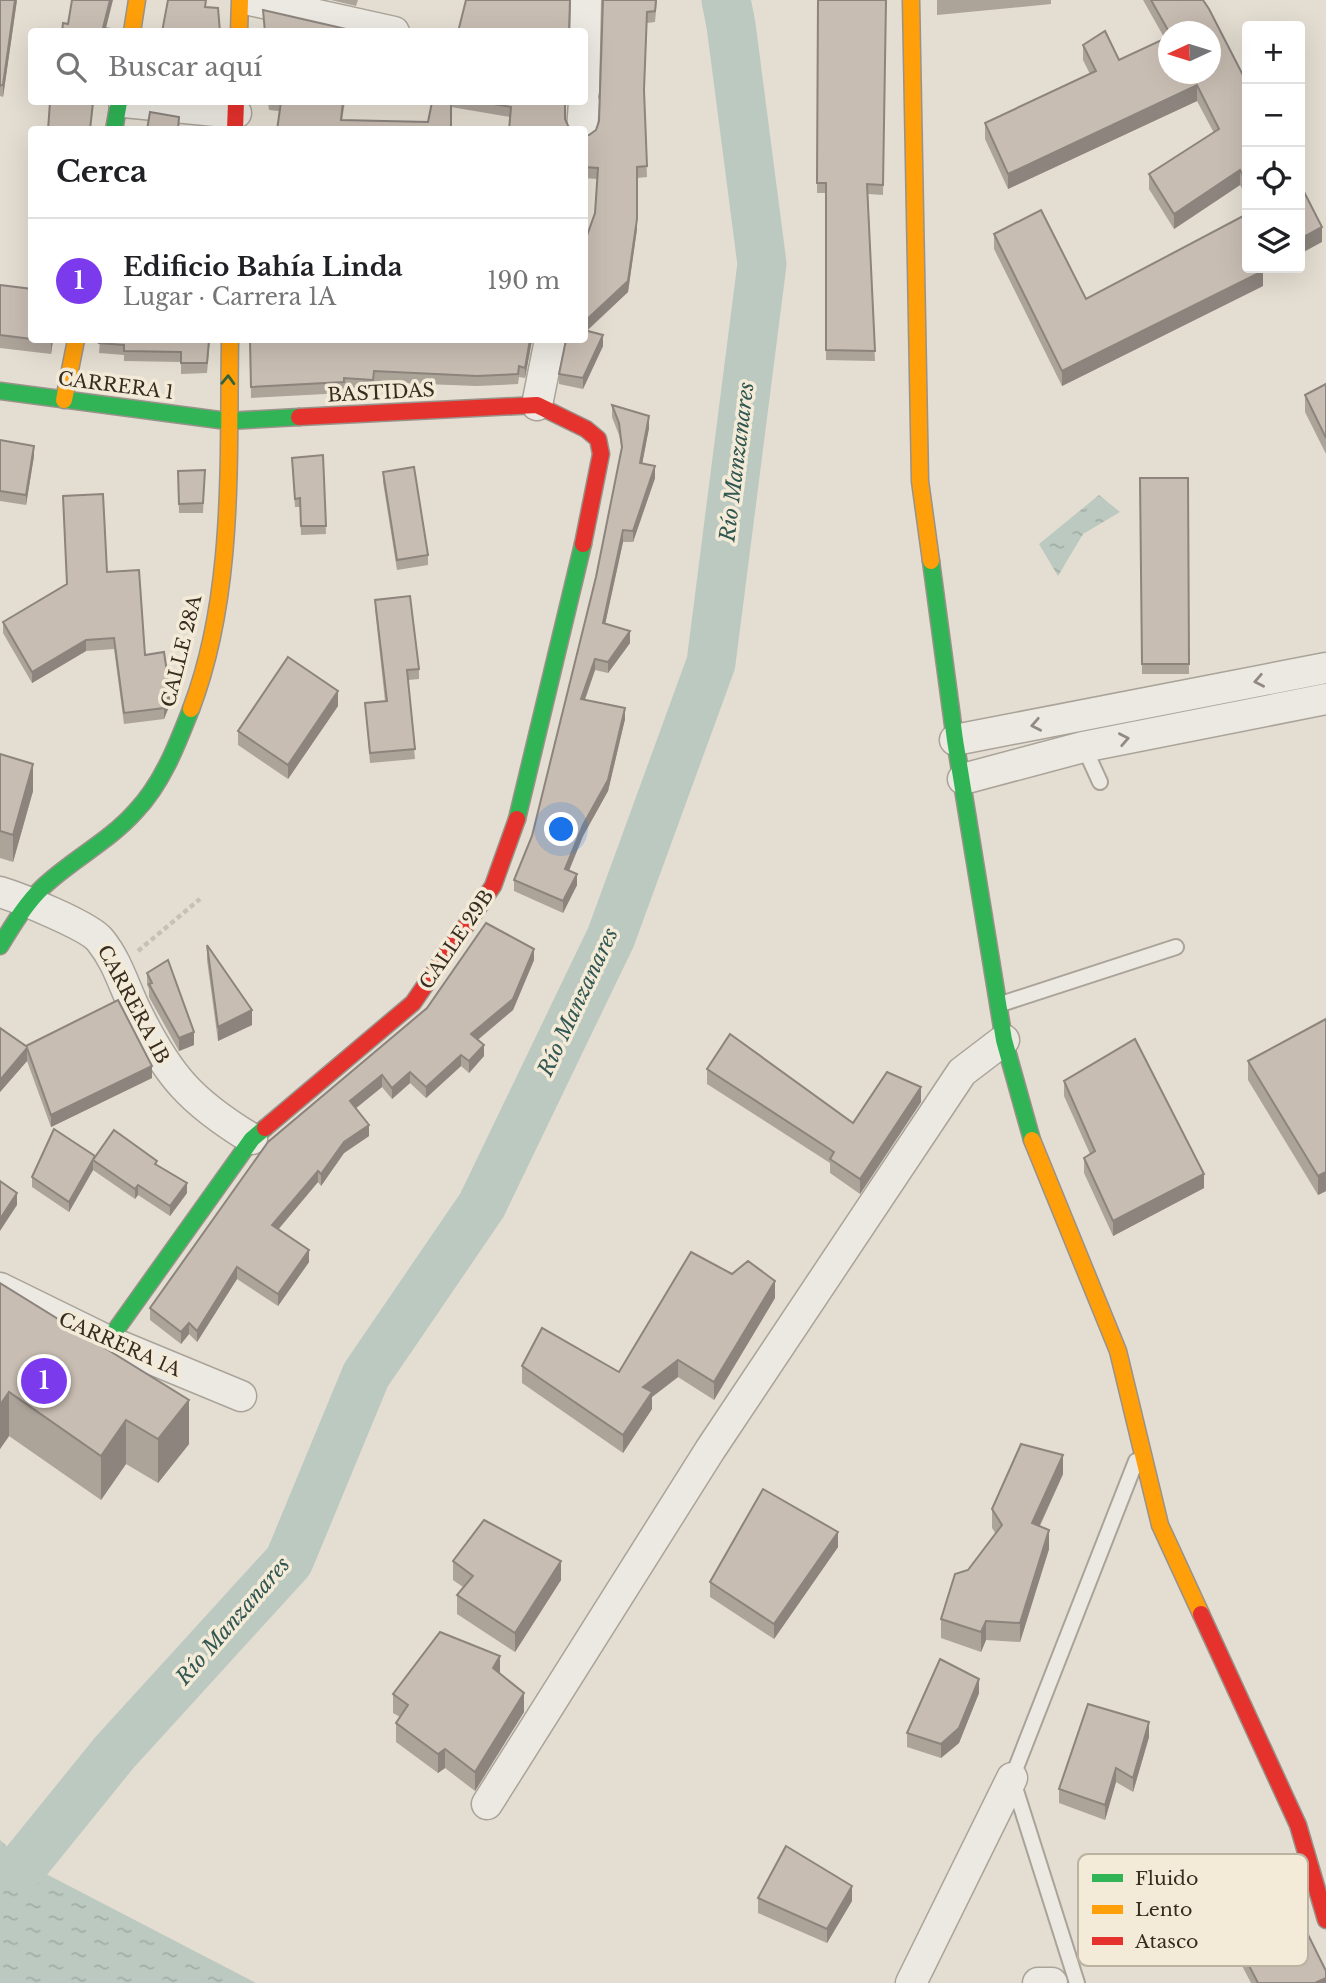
<!DOCTYPE html>
<html lang="es">
<meta charset="utf-8">
<style>
body{margin:0;font-family:"Libre Baskerville",serif;background:#f2f2f2;color:#202124}
.controls{position:absolute;right:21px;top:21px;display:grid;overflow:hidden;border-radius:7px;box-shadow:0 7px 28px #0002}
.controls button{width:63px;height:63px;display:grid;place-items:center;padding:0;border:0;border-bottom:2px solid #e0e0e0;background:#fff;color:#202124;font:35px sans-serif}
.compass{position:absolute;left:1158px;top:21px;width:63px;height:63px;border-radius:50%;background:#fff;box-shadow:0 7px 28px #0002;rotate:266deg}
.you{position:absolute;left:562px;top:830px;width:24px;height:24px;margin:-18px;border:5px solid #fff;border-radius:50%;background:#1a73e8;box-shadow:0 0 0 10px #1a73e833}
.badge{display:grid;place-items:center;width:46px;height:46px;border-radius:50%;background:#7c3aed;color:#fff;font-size:23px;font-weight:700}
.pin{position:absolute;translate:-50% -50%;border:4px solid #fff;box-shadow:0 2px 7px #0006}
.list{margin:0;padding:0;list-style:none}
h2{display:flex;justify-content:space-between;align-items:center;height:91px;margin:0;padding:0 28px;font-size:30px}
h2 small{font-size:23px;font-weight:400;color:#757577}
.list li{display:grid;grid-template-columns:46px 1fr auto;gap:21px;align-items:center;box-sizing:border-box;height:126px;padding:0 28px;border-top:2px solid #e0e0e0}
.list b{display:block;font-size:26px;white-space:nowrap}
.list p{margin:0;font-size:23px;white-space:nowrap;color:#757577}
.list em{font-size:23px;font-style:normal;color:#757577}
.icon{flex:none;width:38px;height:38px;fill:none;stroke:currentColor;stroke-width:2;stroke-linecap:round;stroke-linejoin:round}
.map{position:relative;flex:none;width:1326px;height:1983px;overflow:hidden}
.search{position:absolute;background:#fff;box-shadow:0 7px 28px #0002;left:28px;top:28px;width:560px;height:77px;display:flex;align-items:center;gap:18px;box-sizing:border-box;padding:0 24px;border-radius:7px;color:#757577;font-size:26px}
.panel{position:absolute;background:#fff;box-shadow:0 7px 28px #0002;left:28px;top:126px;width:560px;height:217px;border-radius:7px}
.map>svg:first-child{display:block}
.water{fill:url(#water-ripples)}
.lines{fill:none;stroke-linecap:round;stroke-linejoin:round}
.river{stroke:#bbc9c0;stroke-width:49}
.lane-casing{stroke:#aaa399;stroke-width:18}
.street-casing{stroke:#aaa399;stroke-width:33}
.fast-casing{stroke:#99928a;stroke-width:19}
.slow-casing{stroke:#99928a;stroke-width:19}
.jam-casing{stroke:#99928a;stroke-width:19}
.path{stroke:#c5c0b8;stroke-width:4.5;stroke-dasharray:5 3.5;stroke-linecap:butt}
.lane{stroke:#ece9e2;stroke-width:14}
.street{stroke:#ece9e2;stroke-width:30}
.fast{stroke:#30b455;stroke-width:16}
.slow{stroke:#ff9f0a;stroke-width:16}
.jam{stroke:#e5322d;stroke-width:16}
.wall{fill:#aca399;fill-rule:evenodd}
.shaded-wall{fill:#8c847d}
.building{fill:#c8bdb2;stroke:#8c847d;stroke-width:2}
.oneway{stroke:#356236}
.oneway2{stroke:#928a82}
.labels{text-anchor:middle;stroke-width:7;stroke-linejoin:round;paint-order:stroke}
.street-label{font-size:19px;fill:#382c21;stroke:#f3ebd8}
.water-label{font-size:21px;font-style:italic;fill:#325753;stroke:#f3ebd8}
.key{fill:#f3ebd8;stroke:#bbb2a1;stroke-width:2}
.key-label{font-size:19px;fill:#382c21}
</style>
<div class="map">
<svg width="1326" height="1983" viewBox="0 0 1326 1983">
<defs>
<pattern id="water-ripples" width="26" height="14" patternUnits="userSpaceOnUse" patternTransform="scale(1.75)"><rect width="26" height="14" fill="#bbc9c0"/><path d="M2 4q2-2 4 0t4 0M15 11q2-2 4 0t4 0" fill="none" stroke="#a2ada5"/></pattern>
</defs>
<rect width="100%" height="100%" fill="#e4ddd1"/>
<g class="water">
<polygon points="1099,495 1120,512 1083,534 1058,576 1039,544"/>
<polygon points="0,1840 25,1863 256,1983 0,1983"/>
</g>
<g class="lines">
<polyline class="river" points="25,1863 114,1753 289,1561 366,1375 482,1205 611,937 711,663 762,264 731,25 726,0"/>
<defs>
<g id="lane">
<polyline points="1083,745 1100,782"/>
<polyline points="998,1005 1176,947"/>
<polyline points="1077,1983 1012,1778 1136,1461"/>
</g>
<g id="street">
<polyline points="250,0 394,32"/>
<polyline points="584,91 586,0"/>
<polyline points="124,102 236,113"/>
<polyline points="582,130 584,102"/>
<polyline points="537,405 550,340"/>
<polyline points="955,740 1326,668"/>
<polyline points="963,779 1083,747 1326,699"/>
<path d="M0,892C20,898 89,926 100,940C118,962 124,987 136,1011C168,1076 191,1102 252,1139"/>
<polyline points="0,1288 108,1341 241,1396"/>
<polyline points="487,1804 710,1450 962,1072 1004,1040"/>
<polyline points="911,1983 1012,1778"/>
<polyline points="1038,1983 1052,1983"/>
</g>
<g id="fast">
<polyline points="114,130 119,102"/>
<polyline points="0,391 227,421 299,417"/>
<polyline points="931,561 955,740 1004,1040 1032,1140"/>
<polyline points="517,819 583,544"/>
<path d="M0,946C13,925 26,903 44,886C73,859 109,841 135,812C162,784 177,745 191,709"/>
<polyline points="108,1341 252,1139 265,1128"/>
</g>
<g id="slow">
<polyline points="911,0 920,481 931,561"/>
<polyline points="132,32 137,0"/>
<polyline points="239,32 240,0"/>
<polyline points="64,400 76,340"/>
<path d="M191,709C235,594 228,461 230,340"/>
<polyline points="1032,1140 1118,1351 1160,1525 1201,1614"/>
</g>
<g id="jam">
<polyline points="235,130 236,102"/>
<polyline points="299,417 537,405 586,429 598,439 601,454 583,544"/>
<polyline points="265,1128 413,1003 493,886 517,819"/>
<polyline points="1201,1614 1298,1825 1326,1920"/>
</g>
</defs>
<use href="#lane" class="lane-casing"/>
<use href="#street" class="street-casing"/>
<use href="#fast" class="fast-casing"/>
<use href="#slow" class="slow-casing"/>
<use href="#jam" class="jam-casing"/>
<polyline class="path" points="138,951 200,899"/>
<use href="#lane" class="lane"/>
<use href="#street" class="street"/>
<use href="#fast" class="fast"/>
<use href="#slow" class="slow"/>
<use href="#jam" class="jam"/>
</g>
<g class="wall">
<polygon points="0,0 17,0 3,97 0,96"/>
<polygon points="331,0 358,0 356,6"/>
<polygon points="603,0 657,0 655,22 647,23 644,95 647,177 637,178 637,229 628,292 587,331 603,346 583,389 559,384 559,374 595,213 597,179 584,178 584,135 589,135 596,130 599,121"/>
<polygon points="818,0 886,0 883,195 868,194 875,361 826,360 826,193 817,193"/>
<polygon points="937,0 1051,0 1051,4 937,15"/>
<path d="M1143,0H1203L1247,83V198L1240,185L1174,229L1149,189V174L1214,133L1197,101L1008,189L985,139V123L1090,74L1083,60V45L1119,60L1165,39ZM1168,32L1210,74H1168Z"/>
<polygon points="268,102 345,102 342,120 428,122 432,102 566,102 510,117 451,107 451,130 277,130 279,111 269,110"/>
<polygon points="994,234 1086,299 1263,272 1263,286 1062,386 994,249"/>
<polygon points="0,285 53,340 51,354 0,348"/>
<polygon points="100,340 210,340 207,373 181,374 181,362 124,361 124,355 99,353"/>
<polygon points="250,340 532,340 525,378 519,377 518,384 477,386 374,382 373,391 344,388 344,393 251,398"/>
<polygon points="1326,384 1326,454 1305,412 1305,395"/>
<polygon points="612,405 649,428 642,464 655,478 633,542 623,542 605,623 630,643 608,673 595,670 585,700 625,719 608,791 583,836 569,871 577,885 563,913 514,891 514,880 532,836 596,577 622,451 619,435 612,417"/>
<polygon points="0,440 34,456 26,505 0,501"/>
<polygon points="323,455 326,534 301,535 300,507 295,507 292,458"/>
<polygon points="205,470 203,513 179,513 178,471"/>
<polygon points="383,472 428,555 428,565 397,570 383,482"/>
<polygon points="1188,478 1189,674 1142,674 1140,479"/>
<polygon points="107,572 145,655 170,704 164,719 124,724 114,649 86,651 32,683 3,633 3,622 66,584"/>
<polygon points="375,600 419,669 419,679 408,680 415,759 370,763 365,703 385,701 375,609"/>
<polygon points="338,706 288,779 238,745 238,731"/>
<polygon points="0,754 33,791 13,862 0,858"/>
<polygon points="207,945 252,1025 218,1041 207,960"/>
<polygon points="534,960 513,1010 478,1040 484,1056 469,1073 461,1066 426,1098 410,1083 392,1099 382,1087 356,1108 369,1136 344,1153 321,1186 318,1182 278,1229 309,1262 278,1306 237,1279 197,1342 189,1334 181,1344 150,1320 150,1308 268,1142"/>
<polygon points="147,973 194,1045 179,1051 149,997 149,989 147,985"/>
<polygon points="1326,1019 1326,1191 1318,1195 1248,1080 1248,1061"/>
<polygon points="0,1028 26,1046 152,1078 51,1127 27,1061 0,1092"/>
<polygon points="707,1069 853,1123 921,1102 860,1194 830,1173 830,1163 707,1084"/>
<polygon points="1064,1081 1204,1188 1113,1236 1084,1173 1084,1158 1090,1154 1064,1096"/>
<polygon points="95,1156 157,1166 187,1193 170,1216 138,1195 135,1199 93,1170 69,1212 32,1187 32,1177"/>
<polygon points="0,1283 189,1444 158,1483 126,1464 101,1500 9,1436 0,1449"/>
<polygon points="775,1298 714,1400 678,1377 652,1397 652,1409 623,1453 522,1383 522,1366 619,1372"/>
<polygon points="1063,1474 1040,1526 1049,1549 1020,1642 986,1640 981,1652 941,1638 941,1619 968,1570 996,1534 992,1528 992,1509"/>
<polygon points="838,1547 774,1639 710,1597 710,1582"/>
<polygon points="453,1561 561,1580 515,1652 457,1614 457,1595 463,1587 453,1580"/>
<polygon points="500,1673 524,1712 475,1791 445,1768 438,1773 396,1742 396,1723 400,1717 393,1713 393,1694"/>
<polygon points="979,1693 959,1743 941,1758 907,1747 907,1733"/>
<polygon points="1149,1737 1133,1792 1116,1782 1105,1820 1059,1803 1059,1789"/>
<polygon points="758,1898 852,1901 827,1943 758,1913"/>
<polygon points="1227,1923 1326,1983 1251,1983 1227,1937"/>
</g>
<g class="shaded-wall">
<polygon points="15,0 17,0 3,97 3,85"/>
<polygon points="110,0 113,0 105,32 103,28"/>
<polygon points="1197,85 1197,101 1008,189 1008,174"/>
<polygon points="1240,170 1240,185 1174,229 1174,214"/>
<polygon points="637,219 637,229 628,292 584,333 584,322"/>
<polygon points="1322,227 1322,242 1300,254 1300,239"/>
<polygon points="1257,268 1272,268 1263,272 1263,286 1062,386 1062,371"/>
<polygon points="603,335 603,346 583,389 583,378"/>
<polygon points="51,340 53,340 51,354"/>
<polygon points="530,340 532,340 525,378 525,368"/>
<polygon points="649,416 649,428 640,475 640,463"/>
<polygon points="34,446 34,456 26,505 26,495"/>
<polygon points="655,466 655,478 633,542 633,531"/>
<polygon points="623,530 623,542 603,634 603,623"/>
<polygon points="630,631 630,643 608,673 608,662"/>
<polygon points="86,640 86,651 32,683 32,672"/>
<polygon points="595,659 595,670 581,710 581,699"/>
<polygon points="338,691 338,706 288,779 288,765"/>
<polygon points="170,693 170,704 164,719 164,708"/>
<polygon points="625,708 625,719 608,791 583,836 565,880 565,869 583,825"/>
<polygon points="33,764 33,791 13,862 13,835"/>
<polygon points="577,874 577,885 563,913 563,901"/>
<polygon points="534,949 534,960 513,1010 471,1045 471,1034"/>
<polygon points="252,1010 252,1025 218,1041 218,1027"/>
<polygon points="194,1032 194,1045 179,1051 179,1038"/>
<polygon points="484,1045 484,1056 469,1073 469,1061"/>
<polygon points="27,1048 27,1061 0,1092 0,1080"/>
<polygon points="461,1055 461,1066 426,1098 426,1087"/>
<polygon points="152,1066 152,1078 51,1127 51,1115"/>
<polygon points="410,1072 410,1083 392,1099 392,1088"/>
<polygon points="382,1075 382,1087 350,1113 350,1101"/>
<polygon points="921,1087 921,1102 860,1194 860,1179"/>
<polygon points="369,1125 369,1136 344,1153 321,1186 321,1174 344,1142"/>
<polygon points="93,1160 93,1170 69,1212 69,1202"/>
<polygon points="318,1171 318,1182 272,1237 272,1225"/>
<polygon points="1326,1172 1326,1191 1318,1195 1318,1176"/>
<polygon points="1204,1174 1204,1188 1113,1236 1113,1221"/>
<polygon points="187,1183 187,1193 170,1216 170,1206"/>
<polygon points="138,1185 138,1195 135,1199 135,1189"/>
<polygon points="17,1193 17,1205 0,1231 0,1219"/>
<polygon points="309,1250 309,1262 278,1306 278,1294"/>
<polygon points="237,1267 237,1279 197,1342 197,1331"/>
<polygon points="775,1281 775,1298 714,1400 714,1382"/>
<polygon points="189,1323 189,1334 181,1344 181,1332"/>
<polygon points="678,1360 678,1377 652,1397 652,1409 623,1453 623,1435 643,1387"/>
<polygon points="9,1392 9,1436 0,1449 0,1405"/>
<polygon points="189,1400 189,1444 158,1483 158,1439"/>
<polygon points="126,1420 126,1464 101,1500 101,1456"/>
<polygon points="1063,1455 1063,1474 1032,1542 1032,1523"/>
<polygon points="1049,1530 1049,1549 1020,1642 1020,1623"/>
<polygon points="838,1532 838,1547 774,1639 774,1624"/>
<polygon points="561,1561 561,1580 515,1652 515,1633"/>
<polygon points="986,1621 986,1640 981,1652 981,1632"/>
<polygon points="500,1656 500,1675 493,1668"/>
<polygon points="979,1679 979,1693 959,1743 941,1758 941,1744"/>
<polygon points="524,1693 524,1712 475,1791 475,1772"/>
<polygon points="1149,1722 1149,1737 1133,1792 1133,1778"/>
<polygon points="445,1749 445,1768 438,1773 438,1754"/>
<polygon points="1116,1768 1116,1782 1105,1820 1105,1805"/>
<polygon points="852,1886 852,1901 827,1943 827,1929"/>
<polygon points="1326,1978 1326,1983 1315,1983"/>
</g>
<g class="building">
<polygon points="0,0 15,0 3,85 0,85 0,87"/>
<polygon points="72,0 110,0 103,28 111,29 113,32 62,32 63,23 68,24"/>
<polygon points="168,0 206,0 205,7 218,8 220,32 162,32"/>
<polygon points="466,0 570,0 569,32 458,32"/>
<polygon points="603,0 656,0 655,11 647,12 644,90 647,166 637,167 637,219 628,281 584,322 584,244 595,213 598,168 584,167 584,135 589,135 596,130 599,121"/>
<polygon points="818,0 886,0 883,185 867,184 875,351 826,350 826,183 817,183"/>
<polygon points="1151,0 1203,0 1209,9 1247,83 1247,183 1240,170 1174,214 1149,174 1219,129 1197,85 1008,174 985,123 1096,71 1083,45 1105,31 1119,60 1168,37 1168,74 1210,74 1210,32 1169,32"/>
<polygon points="263,10 359,32 265,32"/>
<polygon points="50,102 93,102 90,130 48,130"/>
<polygon points="281,102 343,102 341,120 428,122 432,102 451,102 451,130 277,130"/>
<polygon points="481,102 565,102 565,119 570,130 509,130 511,107"/>
<polygon points="150,112 179,117 178,130 147,130"/>
<polygon points="1300,184 1322,227 1300,239"/>
<polygon points="1041,210 1086,299 1247,214 1247,268 1262,268 1263,271 1062,371 994,234"/>
<polygon points="0,285 32,289 32,339 0,335"/>
<polygon points="584,330 603,335 583,378 559,374 566,340 584,340"/>
<polygon points="34,340 51,340 51,342"/>
<polygon points="100,340 209,340 207,363 181,363 181,352 124,351 124,345 99,343"/>
<polygon points="250,340 530,340 525,368 519,366 518,374 477,376 374,371 373,380 344,378 344,382 251,387"/>
<polygon points="1326,384 1326,438 1305,395"/>
<polygon points="612,405 649,416 640,463 655,466 633,531 623,530 603,623 630,631 608,662 595,659 581,699 625,708 608,780 583,825 565,869 577,874 563,901 514,880 532,836 596,577 622,447 619,423"/>
<polygon points="0,440 34,446 26,495 0,491"/>
<polygon points="323,455 326,526 301,526 300,498 295,499 292,458"/>
<polygon points="414,467 428,555 397,560 383,472"/>
<polygon points="205,470 203,503 179,504 178,471"/>
<polygon points="1140,478 1188,478 1189,664 1142,664"/>
<polygon points="103,494 107,572 139,570 145,655 164,652 170,693 164,708 124,713 114,638 86,640 32,672 3,622 67,584 63,496"/>
<polygon points="410,596 419,669 407,670 415,749 370,753 365,703 387,701 375,600"/>
<polygon points="288,657 338,691 288,765 238,731"/>
<polygon points="0,754 33,764 13,835 0,831"/>
<polygon points="486,923 534,949 513,999 471,1034 484,1045 469,1061 461,1055 426,1087 410,1072 392,1088 382,1075 350,1101 369,1125 344,1142 321,1174 318,1171 272,1225 309,1250 278,1294 237,1267 197,1331 189,1323 181,1332 150,1308 268,1142 427,1008"/>
<polygon points="207,945 252,1010 218,1027"/>
<polygon points="168,960 194,1032 179,1038 149,984 152,983 147,973"/>
<polygon points="118,1000 152,1066 51,1115 27,1048 0,1080 0,1028 26,1046"/>
<polygon points="1326,1019 1326,1172 1318,1176 1248,1061"/>
<polygon points="730,1034 853,1123 887,1072 921,1087 860,1179 830,1159 834,1152 707,1069"/>
<polygon points="1135,1039 1204,1174 1113,1221 1084,1158 1095,1151 1064,1081"/>
<polygon points="54,1129 95,1156 69,1202 32,1177"/>
<polygon points="114,1130 157,1161 155,1164 187,1183 170,1206 138,1185 135,1189 93,1160"/>
<polygon points="0,1181 17,1193 0,1219"/>
<polygon points="691,1252 732,1274 748,1261 775,1281 714,1382 678,1360 643,1387 652,1392 623,1435 522,1366 542,1328 619,1372"/>
<polygon points="0,1283 189,1400 158,1439 126,1420 101,1456 9,1392 0,1405"/>
<polygon points="1021,1444 1063,1455 1032,1523 1049,1530 1020,1623 986,1621 981,1632 941,1619 955,1574 968,1570 1002,1525 992,1509"/>
<polygon points="763,1489 838,1532 774,1624 710,1582"/>
<polygon points="484,1520 561,1561 515,1633 457,1595 473,1576 453,1561"/>
<polygon points="440,1632 500,1656 493,1668 524,1693 475,1772 445,1749 438,1754 396,1723 408,1705 393,1694"/>
<polygon points="940,1659 979,1679 959,1728 941,1744 907,1733"/>
<polygon points="1088,1704 1149,1722 1133,1778 1116,1768 1105,1805 1059,1789"/>
<polygon points="786,1846 852,1886 827,1929 758,1898"/>
<polygon points="1283,1884 1326,1971 1326,1978 1315,1983 1258,1983 1227,1923"/>
</g>
<defs><path id="oneway-chevron" d="M-2-3.5L2.5 0L-2 3.5" fill="none" stroke-width="1.6" stroke-linecap="round" stroke-linejoin="round" transform="scale(1.75)"/></defs>
<use class="oneway" href="#oneway-chevron" transform="translate(228 380) rotate(-88)"/>
<g class="oneway2">
<use href="#oneway-chevron" transform="translate(1259 681) rotate(169)"/>
<use href="#oneway-chevron" transform="translate(1036 725) rotate(169)"/>
<use href="#oneway-chevron" transform="translate(1124 739) rotate(-11)"/>
</g>
<g class="labels">
<g class="street-label">
<text transform="translate(116 385) rotate(7)" y="7">CARRERA 1</text>
<text transform="translate(381 392) rotate(-3)" y="7">BASTIDAS</text>
<text transform="translate(181 651) rotate(-76)" y="7">CALLE 28A</text>
<text transform="translate(456 939) rotate(-56)" y="7">CALLE 29B</text>
<text transform="translate(134 1004) rotate(62)" y="7">CARRERA 1B</text>
<text transform="translate(120 1344) rotate(24)" y="7">CARRERA 1A</text>
</g>
<g class="water-label">
<text transform="translate(737 462) rotate(-83)" y="7">Río Manzanares</text>
<text transform="translate(578 1002) rotate(-65)" y="7">Río Manzanares</text>
<text transform="translate(233 1621) rotate(-49)" y="7">Río Manzanares</text>
</g>
</g>
<rect x="1078" y="1854" width="230" height="112" rx="10" class="key"/>
<rect x="1092" y="1874" width="31" height="8" fill="#30b455"/>
<rect x="1092" y="1905" width="31" height="9" fill="#ff9f0a"/>
<rect x="1092" y="1937" width="31" height="8" fill="#e5322d"/>
<g class="key-label">
<text x="1135" y="1885">Fluido</text>
<text x="1135" y="1916">Lento</text>
<text x="1135" y="1948">Atasco</text>
</g>
</svg>
<div class="controls">
<button>+</button>
<button>−</button>
<button><svg class="icon" aria-label="locate" viewBox="0 0 24 24"><circle cx="12" cy="12" r="6"/><path d="M12 2v4M12 18v4M2 12h4M18 12h4"/></svg></button>
<button><svg class="icon" aria-label="layers" viewBox="0 0 24 24"><path d="M12 4l9 5-9 5-9-5zM3 14l9 5 9-5"/></svg></button>
</div>
<svg class="compass" viewBox="-18 -18 36 36"><path d="M0-13l5 13h-10z" fill="#e53935"/><path d="M0 13l5-13h-10z" fill="#757577"/></svg>
<div class="you"></div>
<div class="pin badge" style="left:44px;top:1381px">1</div>
<div class="search"><svg class="icon" aria-label="search" viewBox="0 0 24 24"><circle cx="10" cy="10" r="6"/><path d="M15 15l6 6"/></svg>Buscar aquí</div>
<section class="panel">
<h2>Cerca<small></small></h2>
<ul class="list">
<li><span class="badge">1</span><div><b>Edificio Bahía Linda</b><p>Lugar · Carrera 1A</p></div><em>190 m</em></li>
</ul>
</section>
</div>
